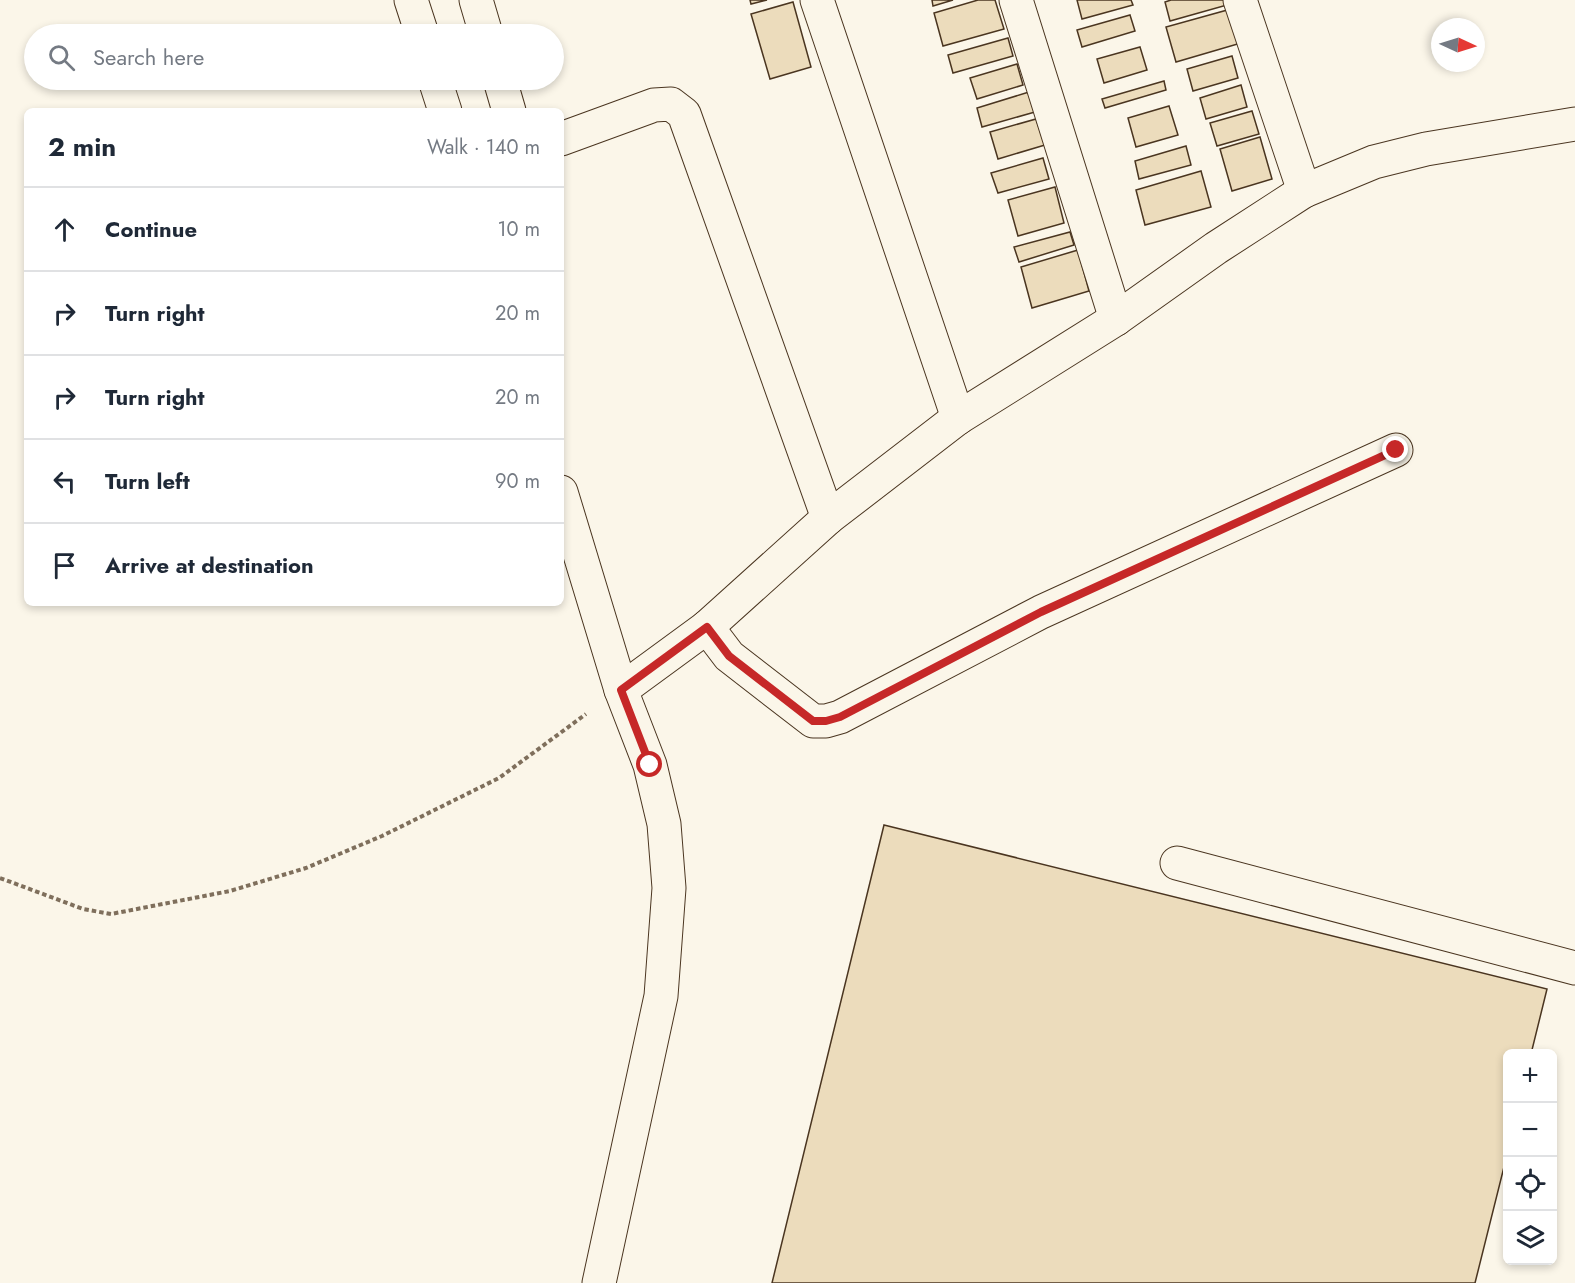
<!DOCTYPE html>
<meta charset="utf-8">
<style>
body{margin:0;font-family:Jost,sans-serif;background:#f6f6f7;color:#1f2937}
.controls{position:absolute;right:18px;bottom:18px;display:grid;overflow:hidden;border-radius:9px;box-shadow:0 3px 9px #0003}
.controls button{width:54px;height:54px;display:grid;place-items:center;padding:0;border:0;border-bottom:2px solid #e0e1e3;background:#fff;color:#1f2937;font:30px sans-serif}
.compass{position:absolute;left:1431px;top:18px;width:54px;height:54px;border-radius:50%;background:#fff;box-shadow:0 3px 9px #0003;rotate:94deg}
.stop{position:absolute;width:18px;height:18px;margin:-14px;border:4px solid #c62828;border-radius:50%;background:#fff}
.stop.end{background:#c62828;border-color:#fff;box-shadow:0 2px 6px #0008}
.list{margin:0;padding:0;list-style:none}
h2{display:flex;justify-content:space-between;align-items:center;height:78px;margin:0;padding:0 24px;font-size:26px}
h2 small{font-size:20px;font-weight:400;color:#747a83}
.list li{display:grid;grid-template-columns:39px 1fr auto;gap:18px;align-items:center;box-sizing:border-box;height:84px;padding:0 24px;border-top:2px solid #e0e1e3}
.list b{display:block;font-size:22px;white-space:nowrap}
.list em{font-size:20px;font-style:normal;color:#747a83}
.icon{flex:none;width:33px;height:33px;fill:none;stroke:currentColor;stroke-width:2;stroke-linecap:round;stroke-linejoin:round}
.map{position:relative;flex:none;width:1575px;height:1283px;overflow:hidden}
.search{position:absolute;background:#fff;box-shadow:0 3px 9px #0003;left:24px;top:24px;width:540px;height:66px;display:flex;align-items:center;gap:15px;box-sizing:border-box;padding:0 21px;border-radius:33px;color:#747a83;font-size:22px}
.panel{position:absolute;background:#fff;box-shadow:0 3px 9px #0003;left:24px;top:108px;width:540px;height:498px;border-radius:9px}
.map>svg:first-child{display:block}
.building{fill:#ecdcbc;stroke:#4a3520;stroke-width:1.5}
.lines{fill:none;stroke-linecap:round;stroke-linejoin:round}
.minor-casing{stroke:#4a3520;stroke-width:35}
.path{stroke:#7f6f5c;stroke-width:4;stroke-dasharray:4.5 3;stroke-linecap:butt}
.minor{stroke:#fbf6e9;stroke-width:33}
.route{stroke:#c62828;stroke-width:8}
</style>
<div class="map">
<svg width="1575" height="1283" viewBox="0 0 1575 1283">
<rect width="100%" height="100%" fill="#fbf6e9"/>
<g class="building">
<polygon points="750,0 767,0 751,4"/>
<polygon points="932,0 953,0 933,6"/>
<polygon points="978,0 995,0 1004,29 943,46 934,13"/>
<polygon points="1077,0 1131,0 1133,5 1082,19"/>
<polygon points="1171,0 1226,0 1227,5 1170,21 1165,2"/>
<polygon points="793,2 811,67 770,79 751,14"/>
<polygon points="1231,9 1241,43 1176,62 1166,27"/>
<polygon points="1130,15 1135,31 1082,47 1077,30"/>
<polygon points="1008,38 1013,56 953,73 948,55"/>
<polygon points="1140,47 1147,70 1104,83 1097,59"/>
<polygon points="1232,56 1238,78 1193,91 1187,69"/>
<polygon points="1017,64 1023,85 977,99 970,78"/>
<polygon points="1164,81 1166,90 1105,108 1102,99"/>
<polygon points="1241,85 1247,107 1206,119 1200,98"/>
<polygon points="1029,92 1035,112 982,127 977,108"/>
<polygon points="1169,106 1178,135 1136,147 1128,118"/>
<polygon points="1252,111 1259,134 1217,146 1210,123"/>
<polygon points="1036,119 1045,145 998,159 990,132"/>
<polygon points="1260,137 1272,179 1232,191 1220,149"/>
<polygon points="1186,146 1191,165 1139,179 1135,161"/>
<polygon points="1043,158 1049,179 998,193 991,173"/>
<polygon points="1201,171 1211,207 1145,225 1136,190"/>
<polygon points="1055,187 1064,223 1018,236 1008,200"/>
<polygon points="1070,232 1074,245 1019,262 1014,247"/>
<polygon points="1078,250 1089,291 1032,308 1021,267"/>
<polygon points="884,825 1547,989 1531,1054 1508,1054 1508,1151 1475,1283 772,1283"/>
</g>
<g class="lines">
<defs>
<g id="minor">
<polyline points="411,0 422,34"/>
<polyline points="476,0 486,34"/>
<polyline points="817,0 958,418"/>
<polyline points="1016,0 1116,319"/>
<polyline points="1240,0 1304,191"/>
<polyline points="435,80 445,111"/>
<polyline points="500,80 509,111"/>
<polyline points="561,139 654,105 671,104 684,114 828,518"/>
<polyline points="561,492 621,690 650,765 664,824 669,888 661,996 599,1283"/>
<polyline points="707,627 729,656 813,721 826,721 840,717 1041,612 1396,450"/>
<polyline points="621,690 707,627 828,518 958,418 1116,319 1216,248 1304,191 1374,162 1426,149 1575,124"/>
<polyline points="1177,863 1575,968"/>
</g>
</defs>
<use href="#minor" class="minor-casing"/>
<polyline class="path" points="0,878 83,909 111,914 230,891 306,868 382,836 499,778 586,714"/>
<use href="#minor" class="minor"/>
</g>
<g class="lines">
<polyline class="route" points="650,765 621,690 707,627 729,656 813,721 826,721 840,717 1041,612 1396,450"/>
</g>
</svg>
<div class="controls">
<button>+</button>
<button>−</button>
<button><svg class="icon" aria-label="locate" viewBox="0 0 24 24"><circle cx="12" cy="12" r="6"/><path d="M12 2v4M12 18v4M2 12h4M18 12h4"/></svg></button>
<button><svg class="icon" aria-label="layers" viewBox="0 0 24 24"><path d="M12 4l9 5-9 5-9-5zM3 14l9 5 9-5"/></svg></button>
</div>
<svg class="compass" viewBox="-18 -18 36 36"><path d="M0-13l5 13h-10z" fill="#e53935"/><path d="M0 13l5-13h-10z" fill="#747a83"/></svg>
<div class="stop" style="left:650px;top:765px"></div>
<div class="stop end" style="left:1396px;top:450px"></div>
<div class="search"><svg class="icon" aria-label="search" viewBox="0 0 24 24"><circle cx="10" cy="10" r="6"/><path d="M15 15l6 6"/></svg>Search here</div>
<section class="panel">
<h2>2 min<small>Walk · 140 m</small></h2>
<ul class="list">
<li><svg class="icon" aria-label="ahead" viewBox="0 0 24 24"><path d="M12 20V5M6 11l6-6 6 6"/></svg><div><b>Continue</b></div><em>10 m</em></li>
<li><svg class="icon" aria-label="right" viewBox="0 0 24 24"><path d="M7 20v-9h11M14 6l5 5-5 5"/></svg><div><b>Turn right</b></div><em>20 m</em></li>
<li><svg class="icon" aria-label="right" viewBox="0 0 24 24"><path d="M7 20v-9h11M14 6l5 5-5 5"/></svg><div><b>Turn right</b></div><em>20 m</em></li>
<li><svg class="icon" aria-label="left" viewBox="0 0 24 24"><path d="M17 20v-9H6M10 6l-5 5 5 5"/></svg><div><b>Turn left</b></div><em>90 m</em></li>
<li><svg class="icon" aria-label="arrive" viewBox="0 0 24 24"><path d="M6 21V4h12l-3 4 3 4H6"/></svg><div><b>Arrive at destination</b></div></li>
</ul>
</section>
</div>
